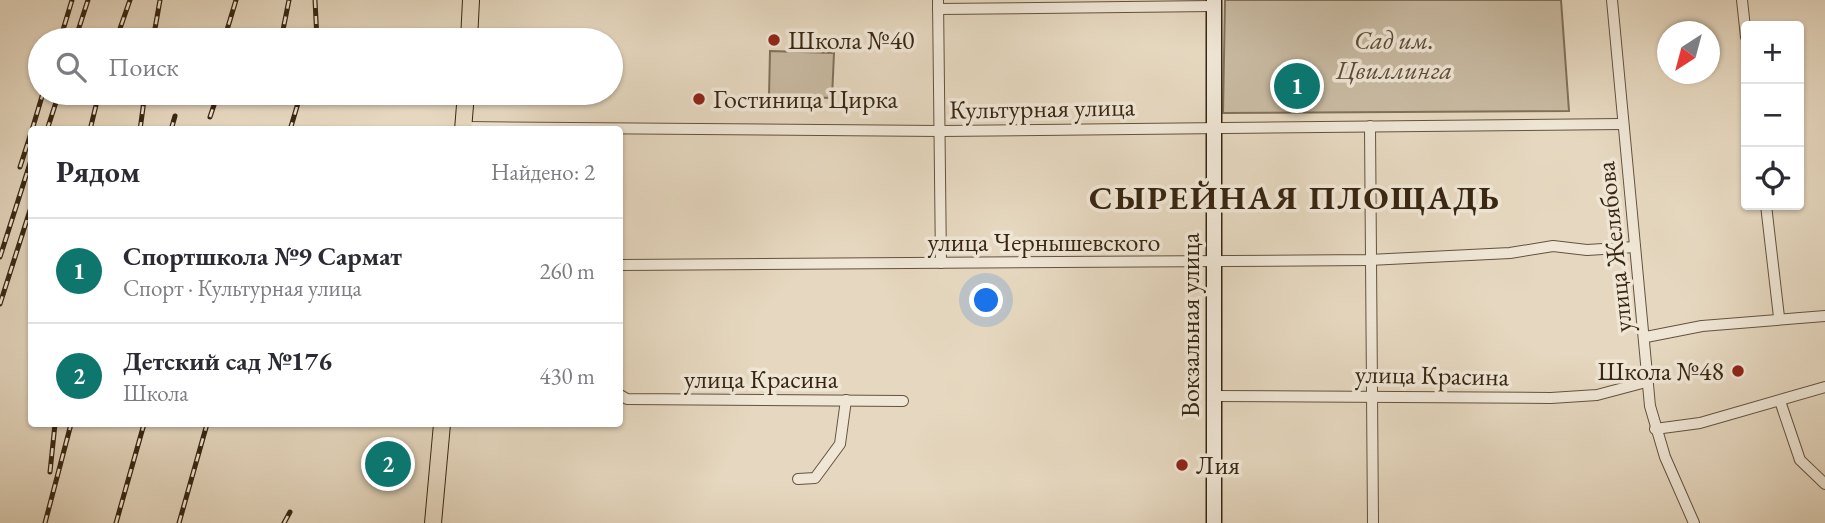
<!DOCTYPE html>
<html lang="ru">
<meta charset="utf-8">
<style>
body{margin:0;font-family:"EB Garamond",serif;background:#f7f7f7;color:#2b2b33}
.controls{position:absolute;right:21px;top:21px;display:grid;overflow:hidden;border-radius:7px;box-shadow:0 2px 5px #0004}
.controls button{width:63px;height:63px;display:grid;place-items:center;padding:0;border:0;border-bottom:2px solid #e1e1e2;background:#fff;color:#2b2b33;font:35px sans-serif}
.compass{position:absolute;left:1657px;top:21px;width:63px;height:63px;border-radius:50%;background:#fff;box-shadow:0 2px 5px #0004;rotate:216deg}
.you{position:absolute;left:987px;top:301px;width:24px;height:24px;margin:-18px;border:5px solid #fff;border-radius:50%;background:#1a73e8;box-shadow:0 0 0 10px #1a73e833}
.badge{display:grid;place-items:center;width:46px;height:46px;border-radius:50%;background:#0f766e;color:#fff;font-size:23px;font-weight:700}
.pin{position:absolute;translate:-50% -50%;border:4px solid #fff;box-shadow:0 2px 7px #0006}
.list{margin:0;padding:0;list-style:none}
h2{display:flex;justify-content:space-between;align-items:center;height:91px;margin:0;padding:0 28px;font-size:30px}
h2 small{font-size:23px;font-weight:400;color:#7c7c81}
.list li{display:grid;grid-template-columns:46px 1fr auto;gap:21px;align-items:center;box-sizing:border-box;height:105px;padding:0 28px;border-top:2px solid #e1e1e2}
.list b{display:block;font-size:26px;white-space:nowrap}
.list p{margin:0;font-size:23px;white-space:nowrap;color:#7c7c81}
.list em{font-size:23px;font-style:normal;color:#7c7c81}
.icon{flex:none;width:38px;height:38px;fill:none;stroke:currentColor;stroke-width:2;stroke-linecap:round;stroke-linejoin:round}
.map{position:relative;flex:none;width:1825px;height:523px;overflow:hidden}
.search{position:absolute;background:#fff;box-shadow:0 2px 5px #0004;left:28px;top:28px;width:595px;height:77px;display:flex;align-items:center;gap:18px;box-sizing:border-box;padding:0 24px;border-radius:38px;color:#7c7c81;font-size:26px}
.panel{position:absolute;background:#fff;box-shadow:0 2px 5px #0004;left:28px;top:126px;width:595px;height:301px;border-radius:7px}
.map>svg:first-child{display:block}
.green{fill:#c8baa2;stroke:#80705a;stroke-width:2}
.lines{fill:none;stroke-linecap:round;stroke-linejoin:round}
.street-casing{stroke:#64523e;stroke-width:12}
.secondary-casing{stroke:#382612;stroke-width:17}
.primary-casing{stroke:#382612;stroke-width:18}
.street{stroke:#efe6d6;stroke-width:10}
.secondary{stroke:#efe6d6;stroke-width:14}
.primary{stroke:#e6d8c0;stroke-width:16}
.rail-casing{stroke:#382612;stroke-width:5}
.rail{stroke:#efe6d6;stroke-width:2.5;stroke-dasharray:8;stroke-linecap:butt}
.poi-dot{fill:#8f2418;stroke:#efe6d6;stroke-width:2.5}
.labels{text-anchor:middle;stroke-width:7;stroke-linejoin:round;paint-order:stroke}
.poi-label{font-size:26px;fill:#382612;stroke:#efe6d6;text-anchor:start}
.park-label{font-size:26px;font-style:italic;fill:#5c4b36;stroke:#efe6d6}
.street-label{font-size:26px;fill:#382612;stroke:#efe6d6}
.district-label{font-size:33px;font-weight:bold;letter-spacing:2px;fill:#382612;stroke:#efe6d6}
</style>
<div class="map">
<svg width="1825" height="523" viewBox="0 0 1825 523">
<rect width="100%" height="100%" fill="#e6d8c0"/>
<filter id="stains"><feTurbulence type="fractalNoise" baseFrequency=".00286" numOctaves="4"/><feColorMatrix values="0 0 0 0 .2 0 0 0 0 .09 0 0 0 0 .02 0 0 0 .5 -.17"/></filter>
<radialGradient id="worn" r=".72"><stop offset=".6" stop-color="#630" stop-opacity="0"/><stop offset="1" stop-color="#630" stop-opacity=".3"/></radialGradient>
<g class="green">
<polygon points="1225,0 1561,0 1569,111 1223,113"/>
<polygon points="770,51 834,53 832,98 769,96"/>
</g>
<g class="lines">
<defs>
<g id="street">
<polyline points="938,0 941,263"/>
<polyline points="1612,0 1650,406 1665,457 1694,523"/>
<polyline points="1742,0 1746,37"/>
<polyline points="938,9 1213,6"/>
<polyline points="1370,126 1373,523"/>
<polyline points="463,127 941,131 1622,124"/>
<polyline points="1766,205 1779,317"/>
<polyline points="620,265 1369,260 1510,253 1553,246 1587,250 1635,247"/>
<polyline points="1646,337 1702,326 1825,316"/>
<polyline points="620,395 627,399 903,401"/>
<polyline points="1215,396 1551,398 1597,395 1646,382"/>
<polyline points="1780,401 1800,460 1825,484"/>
<polyline points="1655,429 1700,423 1825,387"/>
<polyline points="798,479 815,478 840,444 846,400"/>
</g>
<polyline id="secondary" points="1214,0 1214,523"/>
<g id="primary">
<polyline points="469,40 471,0"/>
<polyline points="463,130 466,93"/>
<polyline points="433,523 442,424"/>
</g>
</defs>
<use href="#street" class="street-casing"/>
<use href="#secondary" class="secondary-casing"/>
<use href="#primary" class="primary-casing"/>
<use href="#street" class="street"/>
<use href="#secondary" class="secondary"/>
<use href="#primary" class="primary"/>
<defs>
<g id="rail">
<polyline points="315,0 317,40"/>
<polyline points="60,40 72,0"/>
<polyline points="75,40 88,0"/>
<polyline points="116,40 130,0"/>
<polyline points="153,40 160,0"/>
<polyline points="224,40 236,0"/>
<polyline points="281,40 289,0"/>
<polyline points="210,117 218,93"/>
<polyline points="32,130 43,93"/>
<polyline points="47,130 59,93"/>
<polyline points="90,130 99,93"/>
<polyline points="140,130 145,93"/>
<polyline points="171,130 175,116"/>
<polyline points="290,130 301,93"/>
<polyline points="20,167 32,130"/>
<polyline points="0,257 32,157"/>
<polyline points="0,304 32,204"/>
<polyline points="50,472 55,424"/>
<polyline points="45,523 71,424"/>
<polyline points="116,523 144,424"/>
<polyline points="179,523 207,424"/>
<polyline points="284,523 290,512"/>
</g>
</defs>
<use href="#rail" class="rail-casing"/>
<use href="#rail" class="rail"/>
</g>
<g class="poi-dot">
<circle cx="774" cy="40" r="7"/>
<circle cx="699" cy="99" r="7"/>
<circle cx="1738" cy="371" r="7"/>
<circle cx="1182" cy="465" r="7"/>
</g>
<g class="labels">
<g class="poi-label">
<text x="788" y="49">Школа №40</text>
<text x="713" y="108">Гостиница Цирка</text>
<text x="1724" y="380" text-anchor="end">Школа №48</text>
<text x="1196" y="474">Лия</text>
</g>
<g class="park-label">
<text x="1394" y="49">Сад им.<tspan x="1394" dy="30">Цвиллинга</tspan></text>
</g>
<g class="street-label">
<text transform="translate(1042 108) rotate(-1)" y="9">Культурная улица</text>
<text x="1044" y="251">улица Чернышевского</text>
<text transform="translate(1614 247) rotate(-96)" y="9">улица Желябова</text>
<text transform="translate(1190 325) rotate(-90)" y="9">Вокзальная улица</text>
<text transform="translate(1432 375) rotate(1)" y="9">улица Красина</text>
<text x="761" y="388">улица Красина</text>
</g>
<g class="district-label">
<text x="1295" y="209">СЫРЕЙНАЯ ПЛОЩАДЬ</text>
</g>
</g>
<rect width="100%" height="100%" filter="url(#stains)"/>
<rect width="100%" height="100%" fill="url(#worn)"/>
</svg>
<div class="controls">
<button>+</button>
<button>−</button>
<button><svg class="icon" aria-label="locate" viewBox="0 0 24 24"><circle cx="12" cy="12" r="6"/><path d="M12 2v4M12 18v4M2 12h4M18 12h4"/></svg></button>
</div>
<svg class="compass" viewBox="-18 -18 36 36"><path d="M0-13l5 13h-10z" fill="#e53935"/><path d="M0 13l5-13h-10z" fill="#7c7c81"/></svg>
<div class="you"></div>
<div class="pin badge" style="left:1297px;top:86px">1</div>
<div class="pin badge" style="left:388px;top:464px">2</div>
<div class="search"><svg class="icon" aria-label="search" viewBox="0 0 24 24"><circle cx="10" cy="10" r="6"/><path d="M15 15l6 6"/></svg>Поиск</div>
<section class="panel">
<h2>Рядом<small>Найдено: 2</small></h2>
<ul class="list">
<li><span class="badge">1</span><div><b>Спортшкола №9 Сармат</b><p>Спорт · Культурная улица</p></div><em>260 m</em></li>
<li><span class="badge">2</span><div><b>Детский сад №176</b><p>Школа</p></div><em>430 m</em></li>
</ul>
</section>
</div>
